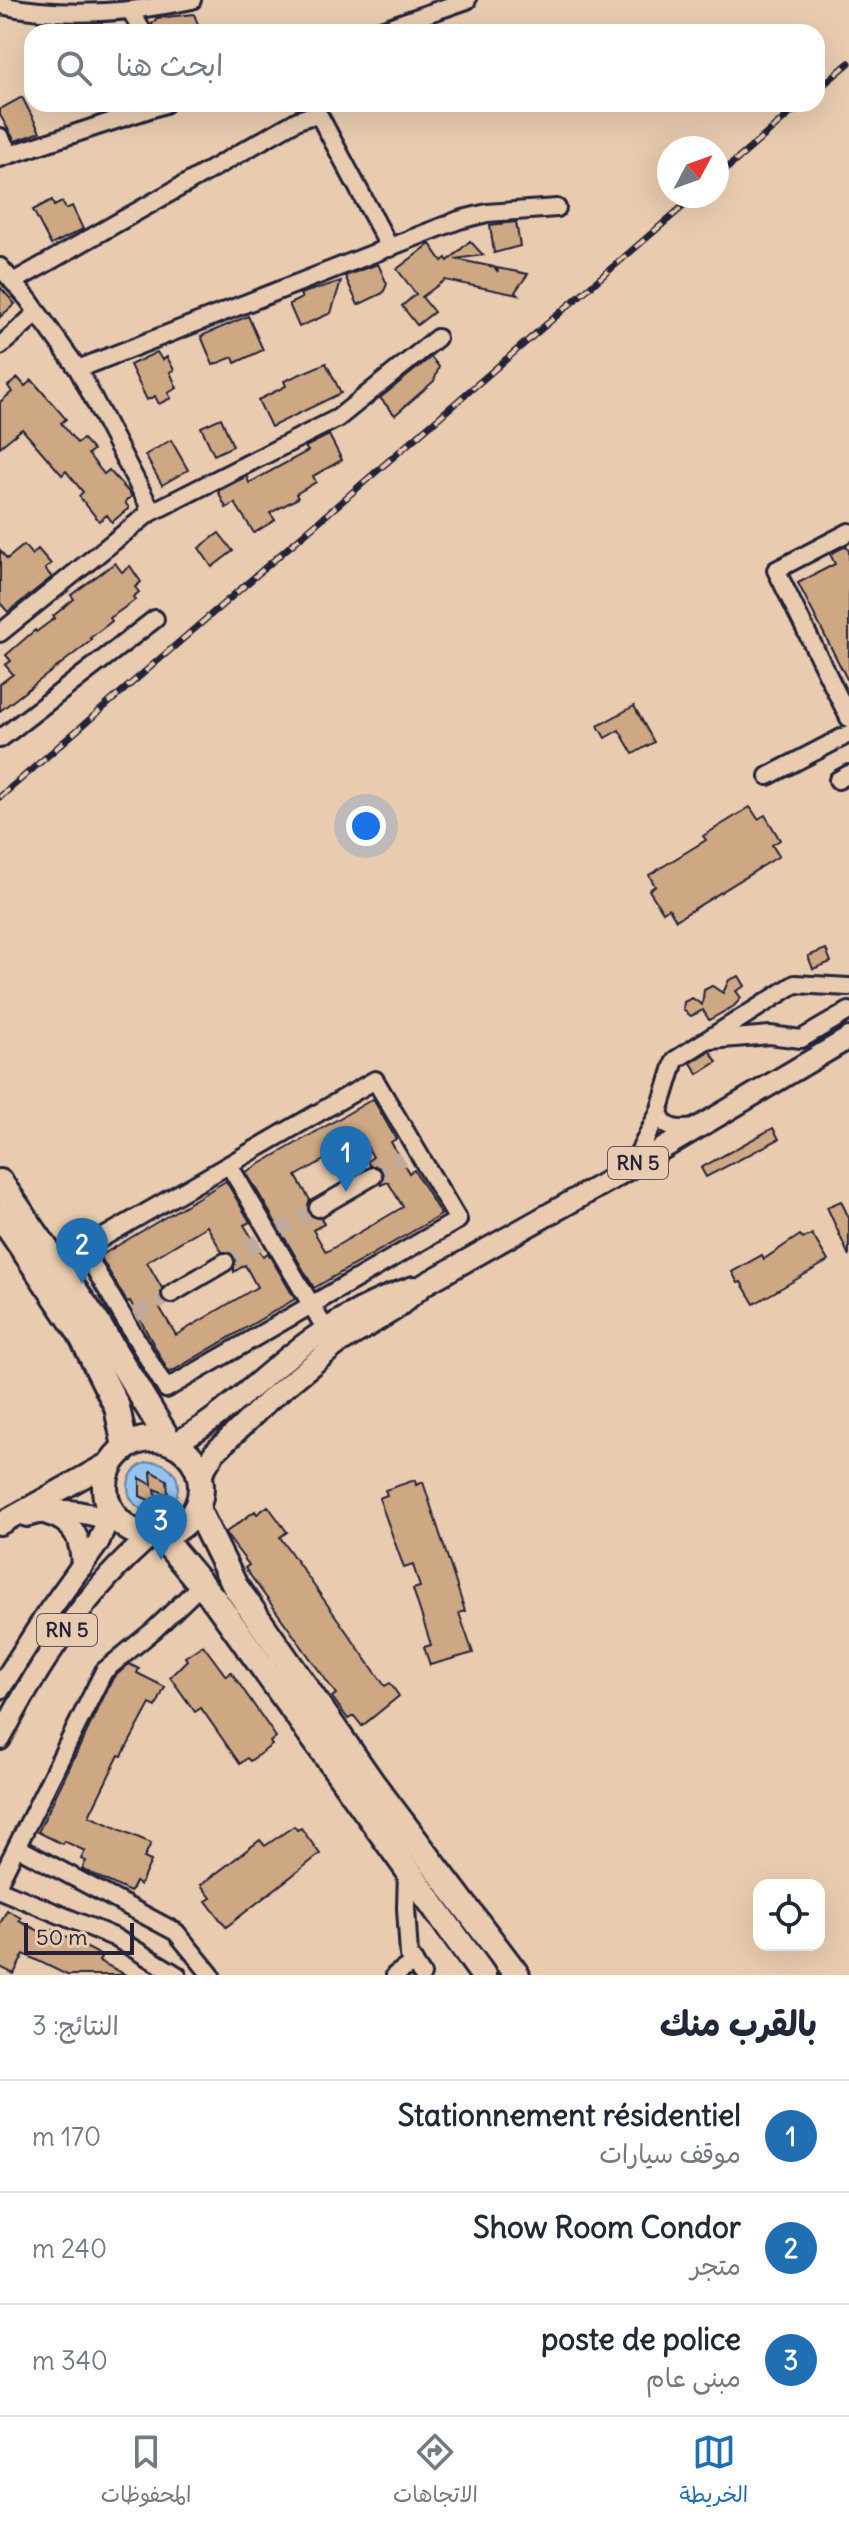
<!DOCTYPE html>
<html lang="ar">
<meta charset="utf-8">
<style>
body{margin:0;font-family:Delius,"Playpen Sans Arabic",sans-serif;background:#f6f6f7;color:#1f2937;direction:rtl}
.controls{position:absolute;right:24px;bottom:24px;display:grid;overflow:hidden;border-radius:16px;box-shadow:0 8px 32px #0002}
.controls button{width:72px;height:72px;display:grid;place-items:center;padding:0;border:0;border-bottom:2px solid #e0e1e3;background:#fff;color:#1f2937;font:40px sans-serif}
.compass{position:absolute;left:657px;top:136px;width:72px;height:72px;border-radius:50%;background:#fff;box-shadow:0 8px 32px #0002;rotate:49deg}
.scale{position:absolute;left:24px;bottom:20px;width:110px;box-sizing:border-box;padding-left:8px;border:4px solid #22223b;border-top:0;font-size:22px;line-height:28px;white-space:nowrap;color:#22223b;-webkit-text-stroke:6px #e9ccb0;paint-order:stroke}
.you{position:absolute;left:366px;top:826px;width:28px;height:28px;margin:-20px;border:6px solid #fff;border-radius:50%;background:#1a73e8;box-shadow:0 0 0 12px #1a73e833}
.badge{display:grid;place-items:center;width:52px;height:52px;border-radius:50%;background:#1f6fb2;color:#fff;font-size:26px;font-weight:700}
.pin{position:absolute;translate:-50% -66px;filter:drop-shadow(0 2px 4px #0008)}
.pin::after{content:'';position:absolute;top:42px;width:28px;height:24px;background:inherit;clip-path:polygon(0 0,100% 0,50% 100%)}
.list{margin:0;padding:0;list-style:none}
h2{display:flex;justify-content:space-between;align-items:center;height:104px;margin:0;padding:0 32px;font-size:34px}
h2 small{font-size:26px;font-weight:400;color:#747a83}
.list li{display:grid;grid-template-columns:52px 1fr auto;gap:24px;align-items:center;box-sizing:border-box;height:112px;padding:0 32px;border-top:2px solid #e0e1e3}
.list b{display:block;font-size:30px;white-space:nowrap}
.list p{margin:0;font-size:26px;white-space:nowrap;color:#747a83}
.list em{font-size:26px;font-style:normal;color:#747a83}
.icon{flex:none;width:44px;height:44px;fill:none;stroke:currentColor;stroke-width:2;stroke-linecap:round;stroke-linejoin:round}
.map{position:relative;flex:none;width:849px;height:1975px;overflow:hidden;direction:ltr}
.search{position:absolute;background:#fff;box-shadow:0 8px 32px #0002;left:24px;right:24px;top:24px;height:88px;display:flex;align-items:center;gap:20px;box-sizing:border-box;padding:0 28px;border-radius:24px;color:#747a83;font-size:30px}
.sheet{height:440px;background:#fff}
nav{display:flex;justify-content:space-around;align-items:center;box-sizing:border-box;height:112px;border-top:2px solid #e0e1e3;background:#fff;font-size:22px;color:#747a83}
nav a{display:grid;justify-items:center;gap:4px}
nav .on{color:#1f6fb2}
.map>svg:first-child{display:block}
.water{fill:#94c3ef;stroke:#6683a7;stroke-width:2}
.building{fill:#cea883;stroke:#22223b;stroke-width:2;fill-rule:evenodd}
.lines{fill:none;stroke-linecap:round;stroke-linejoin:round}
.minor-tunnel{stroke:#c1aa99;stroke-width:16;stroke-dasharray:16 8;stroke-linecap:butt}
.minor-casing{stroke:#22223b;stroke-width:22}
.major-casing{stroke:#22223b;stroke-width:26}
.highway-casing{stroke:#22223b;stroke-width:30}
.minor{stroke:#e9ccb0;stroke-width:16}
.major{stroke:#e9ccb0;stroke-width:20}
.highway{stroke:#e9ccb0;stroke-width:24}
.rail-casing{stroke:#22223b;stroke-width:7}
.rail{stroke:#e9ccb0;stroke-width:4;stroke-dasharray:12;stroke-linecap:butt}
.labels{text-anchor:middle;stroke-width:6;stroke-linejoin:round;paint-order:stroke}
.shield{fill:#e9ccb0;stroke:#5e555e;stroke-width:2}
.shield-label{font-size:20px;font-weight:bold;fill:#22223b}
</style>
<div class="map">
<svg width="849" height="1975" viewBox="0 0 849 1975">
<rect width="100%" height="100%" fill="#e9ccb0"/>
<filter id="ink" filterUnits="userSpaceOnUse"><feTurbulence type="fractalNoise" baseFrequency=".0125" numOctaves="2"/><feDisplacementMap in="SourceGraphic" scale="16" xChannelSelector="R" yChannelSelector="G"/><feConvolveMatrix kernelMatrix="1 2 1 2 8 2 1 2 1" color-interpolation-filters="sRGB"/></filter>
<g filter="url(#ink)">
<circle class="water" cx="153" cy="1487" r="25"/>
<g class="building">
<polygon points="194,14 201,32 154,32 152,24 157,18"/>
<polygon points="22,97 40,132 15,141 0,115 0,109"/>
<polygon points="52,200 54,206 62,202 66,209 72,206 83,229 51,245 33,210"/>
<polygon points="516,222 520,246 494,253 490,225"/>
<polygon points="470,241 483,255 455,259 494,267 498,272 497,268 528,274 515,292 518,295 445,280 422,297 434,312 417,325 402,306 416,294 397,269 430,244 442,261 446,258 448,261"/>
<polygon points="378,264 387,284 383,293 358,305 345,276"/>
<polygon points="341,281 331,313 299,327 289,304 302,298 300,294"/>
<polygon points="0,287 15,304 0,317"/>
<polygon points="248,316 263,350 235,363 233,357 213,365 201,336"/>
<polygon points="157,352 162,360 167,357 174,370 170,372 177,388 168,393 171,398 159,404 155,396 147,400 130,365"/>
<polygon points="431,357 439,367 434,381 395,415 380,398"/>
<polygon points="326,363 341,393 271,427 258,400 286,386 284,381"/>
<polygon points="18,378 25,386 32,380 66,419 61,423 77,443 83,439 93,450 88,454 104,474 109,470 132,496 125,502 129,508 112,522 107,515 99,521 79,496 83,492 66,471 62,475 22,429 0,447 0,402 12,392 8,386"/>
<polygon points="221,418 233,446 214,455 201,427"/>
<polygon points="329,435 342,460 313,476 316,482 296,494 298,498 270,513 275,520 254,533 235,503 226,508 218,491 247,476 249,483 308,451 305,447"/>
<polygon points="171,440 188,470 162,485 145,455"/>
<polygon points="219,533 233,551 212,567 199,548"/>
<polygon points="24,545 32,555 38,549 51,564 45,569 52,577 8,612 0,603 0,550 7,559"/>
<polygon points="846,546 849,551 849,683 798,583 835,564 830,554"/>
<polygon points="115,563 122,572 130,566 141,582 135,587 139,592 133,597 135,600 110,618 112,621 90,638 92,640 0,711 0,684 13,674 5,665 11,661 6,655 35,630 36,632 55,618 53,616 74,599 71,595"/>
<polygon points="634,706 654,742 633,754 619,730 605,738 598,726"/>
<polygon points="750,807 758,819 765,815 780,840 772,845 779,856 676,920 669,908 663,912 649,890 655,886 649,875 706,840 703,836"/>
<polygon points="826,949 831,962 813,969 808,956"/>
<polygon points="739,976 745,986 736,991 741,998 734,1006 709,1020 703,1010 691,1016 683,1010 684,1002 692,998 702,1005 704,990 712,986 723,993 729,980"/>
<polygon points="710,1051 717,1062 698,1074 691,1063"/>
<path d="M373,1099L396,1139L391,1142L409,1173L414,1170L441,1215L314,1288L246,1172ZM362,1138L373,1157L367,1161L370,1166H378L383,1171L381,1185L388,1182L403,1207L326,1252L313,1230L324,1224L321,1218H313L309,1214L307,1207L310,1200L296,1176Z"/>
<polygon points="773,1128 779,1139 706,1177 701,1168"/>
<path d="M226,1181L250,1222L244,1225L263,1256L268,1253L295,1299L169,1373L130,1301L127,1302L100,1256ZM207,1226L222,1252H230L234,1256V1272L245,1265L257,1287L176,1335L160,1308L167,1304L161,1299L162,1288L147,1262Z"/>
<polygon points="841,1201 849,1218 849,1256 827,1207"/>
<polygon points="812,1234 828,1261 754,1304 741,1282 738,1283 732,1272 762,1255 764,1259 800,1235 803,1239"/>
<polygon points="151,1471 167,1480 168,1495 155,1489 157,1504 140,1496 140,1478 152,1485"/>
<polygon points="415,1480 416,1485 423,1482 465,1611 459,1613 473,1653 430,1665 424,1647 431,1645 413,1589 420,1587 413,1565 404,1568 379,1498 387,1495 385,1490"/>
<polygon points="268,1506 287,1532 280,1537 293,1556 385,1686 390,1683 399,1696 362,1726 354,1716 348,1719 332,1697 336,1694 245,1568 249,1565 225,1533 255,1511 257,1514"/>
<polygon points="203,1645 226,1676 231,1672 276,1737 270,1742 272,1745 250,1761 247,1758 240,1764 201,1708 195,1712 170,1677 187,1660 185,1657"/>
<polygon points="129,1664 139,1669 137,1673 165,1687 156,1707 150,1704 122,1756 119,1755 89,1816 151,1843 144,1858 151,1861 140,1885 135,1882 130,1892 82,1869 86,1861 81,1859 85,1851 64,1841 62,1844 38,1832 113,1678"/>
<polygon points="294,1826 297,1830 301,1828 320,1854 226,1927 206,1901 211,1898 201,1885 260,1840 265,1846"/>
<polygon points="7,1910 21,1918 19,1921 47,1935 50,1929 55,1931 97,1953 101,1957 99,1961 126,1975 67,1975 24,1954 14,1974 0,1967 0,1924"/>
</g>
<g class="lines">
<g class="minor-tunnel">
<polyline points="373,1176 403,1158"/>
<polyline points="278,1231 318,1208"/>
<polyline points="225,1262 259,1242"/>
<polyline points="136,1314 171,1294"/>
</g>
<defs>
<g id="minor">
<path d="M0,5C62,18 130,13 192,0"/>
<polyline points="130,10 143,32"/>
<polyline points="375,32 467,0"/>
<polyline points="0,137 10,154"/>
<polyline points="0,158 165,104"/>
<polyline points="0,267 28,299 78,369 148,504 148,514 0,633"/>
<polyline points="13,282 298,120 310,116 320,117 390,248"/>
<polyline points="0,346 37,313"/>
<polyline points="78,369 459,220 487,213 557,208"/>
<polyline points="148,514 338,418 437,338"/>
<polyline points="849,532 776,570 849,718"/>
<polyline points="0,739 155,619"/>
<polyline points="768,776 849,734"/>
<polyline points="838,780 849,774"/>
<polyline points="711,1040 770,1035 801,1039 849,1011"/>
<polygon points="375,1080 458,1220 166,1389 83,1249"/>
<path d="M659,1112C665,1131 678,1130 696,1128"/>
<polyline points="229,1165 326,1330"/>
<polyline points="632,1166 659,1112 675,1060 795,984 849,987"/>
<polyline points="318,1208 373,1176"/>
<polyline points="171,1294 225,1262"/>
<polyline points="17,1847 176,1932 211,1975"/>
<polyline points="407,1870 406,1908 409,1955 422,1975"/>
<polyline points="0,1880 104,1671 154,1630 202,1584"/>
<polyline points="0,1890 114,1937 177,1975"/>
<polyline points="395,1975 414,1962"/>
</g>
<g id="major">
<path d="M175,1443C225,1417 263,1374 309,1341C341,1318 376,1299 414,1287"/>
<polyline points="200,1476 214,1453 269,1400 335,1346 394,1310 425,1284 608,1181 849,1038"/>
<path d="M47,1514C75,1522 81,1539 82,1566"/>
<path d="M27,1516C62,1505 86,1513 120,1522"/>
<polyline points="0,1524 112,1461"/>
<polyline points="0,1688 47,1614 98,1543 108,1519 107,1501"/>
<path d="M0,1739C39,1664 87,1589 152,1535"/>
</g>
<g id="highway">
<polyline points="0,1182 96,1321 169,1441"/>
<polyline points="0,1215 80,1333 117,1407 125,1447"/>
<circle cx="153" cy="1487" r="48"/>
<polyline points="197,1509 235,1586 373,1784 517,1975"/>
<polyline points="160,1535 216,1602 483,1975"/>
</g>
</defs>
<use href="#minor" class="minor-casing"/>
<use href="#major" class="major-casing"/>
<use href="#highway" class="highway-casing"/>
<use href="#minor" class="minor"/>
<use href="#major" class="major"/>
<use href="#highway" class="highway"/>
<defs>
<g id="rail">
<polyline points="817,90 849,63"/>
<polyline points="717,177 801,104"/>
<polyline points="0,797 695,196"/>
</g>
</defs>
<use href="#rail" class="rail-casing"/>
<use href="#rail" class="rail"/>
</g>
</g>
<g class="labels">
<g class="shield">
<rect x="608" y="1147" width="60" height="32" rx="6"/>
<rect x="37" y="1614" width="60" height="32" rx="6"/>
</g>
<g class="shield-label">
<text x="638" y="1170">RN 5</text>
<text x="67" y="1637">RN 5</text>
</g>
</g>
</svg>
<div class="controls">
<button><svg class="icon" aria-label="locate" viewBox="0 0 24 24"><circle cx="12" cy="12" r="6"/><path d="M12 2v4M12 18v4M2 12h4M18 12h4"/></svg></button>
</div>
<svg class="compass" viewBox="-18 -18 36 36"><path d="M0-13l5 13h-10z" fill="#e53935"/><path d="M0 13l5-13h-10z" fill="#747a83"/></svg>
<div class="scale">50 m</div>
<div class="you"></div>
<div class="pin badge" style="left:346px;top:1192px">1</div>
<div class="pin badge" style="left:82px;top:1284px">2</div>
<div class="pin badge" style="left:161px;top:1560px">3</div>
<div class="search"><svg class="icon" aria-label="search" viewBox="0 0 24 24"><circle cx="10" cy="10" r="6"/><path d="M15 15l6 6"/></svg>ابحث هنا</div>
</div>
<section class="sheet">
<h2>بالقرب منك<small>النتائج: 3</small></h2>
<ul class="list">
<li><span class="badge">1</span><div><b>Stationnement résidentiel</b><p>موقف سيارات</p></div><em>170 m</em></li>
<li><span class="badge">2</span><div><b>Show Room Condor</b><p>متجر</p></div><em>240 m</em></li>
<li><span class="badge">3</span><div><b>poste de police</b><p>مبنى عام</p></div><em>340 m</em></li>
</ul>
</section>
<nav>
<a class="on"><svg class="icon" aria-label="map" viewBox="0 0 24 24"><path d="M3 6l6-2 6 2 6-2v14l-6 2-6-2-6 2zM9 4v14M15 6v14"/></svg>الخريطة</a>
<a><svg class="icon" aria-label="directions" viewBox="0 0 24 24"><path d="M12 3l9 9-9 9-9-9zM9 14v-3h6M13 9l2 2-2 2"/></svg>الاتجاهات</a>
<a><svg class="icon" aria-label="saved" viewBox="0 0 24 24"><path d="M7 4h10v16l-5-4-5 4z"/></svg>المحفوظات</a>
</nav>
